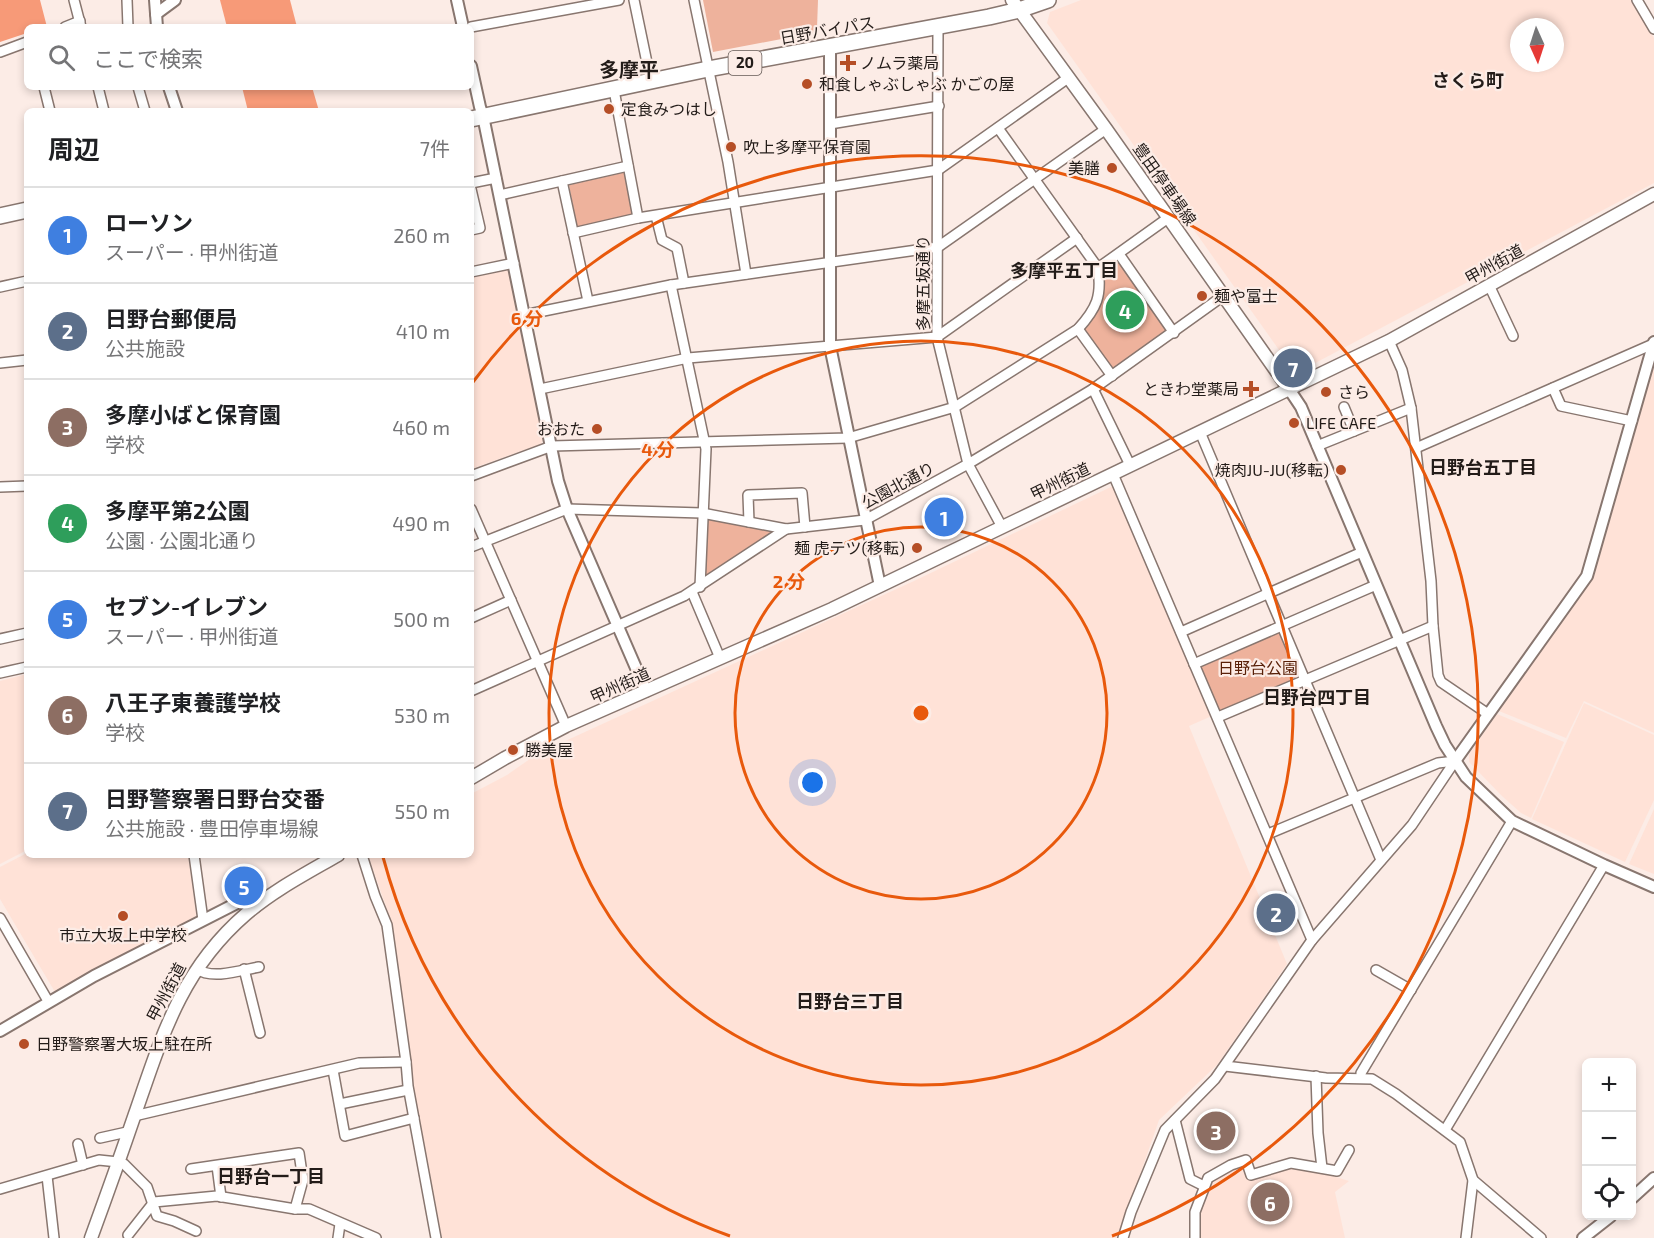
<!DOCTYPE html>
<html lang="ja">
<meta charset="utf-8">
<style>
body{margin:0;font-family:"Exo 2","Noto Sans JP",sans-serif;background:#f6f6f6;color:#202124}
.controls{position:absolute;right:18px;bottom:18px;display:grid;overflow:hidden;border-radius:9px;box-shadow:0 3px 9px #0003}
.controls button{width:54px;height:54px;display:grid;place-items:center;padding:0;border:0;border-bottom:2px solid #e0e0e0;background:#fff;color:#202124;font:30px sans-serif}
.compass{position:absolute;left:1510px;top:18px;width:54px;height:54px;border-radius:50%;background:#fff;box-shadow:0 3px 9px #0003;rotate:177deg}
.you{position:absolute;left:813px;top:783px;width:21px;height:21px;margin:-15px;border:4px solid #fff;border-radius:50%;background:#1a73e8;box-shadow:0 0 0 9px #1a73e833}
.badge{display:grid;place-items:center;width:39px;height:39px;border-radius:50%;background:#b54e26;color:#fff;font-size:20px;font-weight:700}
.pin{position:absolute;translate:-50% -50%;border:3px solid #fff;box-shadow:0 2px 6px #0006}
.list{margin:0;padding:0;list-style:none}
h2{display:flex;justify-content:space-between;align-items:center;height:78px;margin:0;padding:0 24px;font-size:26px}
h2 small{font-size:20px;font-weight:400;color:#757577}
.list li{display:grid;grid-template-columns:39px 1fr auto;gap:18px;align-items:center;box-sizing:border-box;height:96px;padding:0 24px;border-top:2px solid #e0e0e0}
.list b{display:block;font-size:22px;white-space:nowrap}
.list p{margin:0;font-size:20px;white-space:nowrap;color:#757577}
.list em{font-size:20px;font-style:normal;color:#757577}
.icon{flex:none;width:33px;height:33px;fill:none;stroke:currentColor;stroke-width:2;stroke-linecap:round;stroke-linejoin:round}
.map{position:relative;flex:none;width:1654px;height:1238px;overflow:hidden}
.search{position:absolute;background:#fff;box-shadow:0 3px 9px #0003;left:24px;top:24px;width:450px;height:66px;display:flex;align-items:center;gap:15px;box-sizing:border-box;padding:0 21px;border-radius:9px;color:#757577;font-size:22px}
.panel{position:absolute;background:#fff;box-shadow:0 3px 9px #0003;left:24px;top:108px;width:450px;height:750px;border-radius:9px}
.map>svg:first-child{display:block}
.built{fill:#ffe2d7;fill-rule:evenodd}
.green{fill:#eeb29c}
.forest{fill:#f79a78}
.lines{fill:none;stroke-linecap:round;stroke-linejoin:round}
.minor-casing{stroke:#88766f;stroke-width:12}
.tertiary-casing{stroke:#88766f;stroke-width:14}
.secondary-casing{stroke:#88766f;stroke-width:15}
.trunk-casing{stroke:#88766f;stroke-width:18}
.minor{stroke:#fff;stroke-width:9}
.tertiary{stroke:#fff;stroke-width:10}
.secondary{stroke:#fff;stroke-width:12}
.trunk{stroke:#fff;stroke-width:15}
.ring{fill:none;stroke:#e8590c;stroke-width:3}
.poi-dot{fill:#b54e26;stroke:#fcece6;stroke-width:2}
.labels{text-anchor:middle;stroke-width:4.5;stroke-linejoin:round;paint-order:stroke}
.shield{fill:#fcece6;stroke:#645a56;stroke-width:1.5}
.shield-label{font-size:15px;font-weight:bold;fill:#231c19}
.street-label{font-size:16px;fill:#231c19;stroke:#fcece6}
.poi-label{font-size:16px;fill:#231c19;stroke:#fcece6;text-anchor:start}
.park-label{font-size:16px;fill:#592008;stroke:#fcece6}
.neighbourhood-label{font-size:18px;font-weight:bold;fill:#231c19;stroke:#fcece6}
.quarter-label{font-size:20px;font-weight:bold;fill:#231c19;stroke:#fcece6}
.centre{fill:#e8590c;stroke:#fcece6;stroke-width:3}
.ring-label{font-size:18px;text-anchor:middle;font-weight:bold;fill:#e8590c;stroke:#fcece6;stroke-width:4.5;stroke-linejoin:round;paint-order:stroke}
</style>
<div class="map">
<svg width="1654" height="1238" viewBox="0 0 1654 1238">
<rect width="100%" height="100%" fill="#fcece6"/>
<g class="built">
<path d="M1081,0H1631L1654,38V183L1304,369L1298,360L1289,364L1047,23L1050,12ZM1519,27H1555V63H1519Z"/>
<polygon points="510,268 544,438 541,444 471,469 471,276"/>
<polygon points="1654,364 1654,733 1584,701 1566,738 1499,711 1594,576"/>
<polygon points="1115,485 1214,715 1189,726 1287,964 1217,1065 1159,1120 1118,1238 442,1238 413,1085 392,924 368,855 471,855 471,794 507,775 537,754 914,581"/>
<polygon points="27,674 27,850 0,864 0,681"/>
<polygon points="1584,703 1654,735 1654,800 1625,862 1532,819"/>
<polygon points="1497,714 1564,742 1531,818 1521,813 1502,796 1469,762 1469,754"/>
<polygon points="1654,809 1654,874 1629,864"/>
<polygon points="27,853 27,855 188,855 196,913 195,920 55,992 0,899 0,867"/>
<polygon points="1244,1165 1249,1180 1290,1168 1320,1172 1349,1181 1335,1192 1345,1238 1200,1238 1199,1213 1210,1180"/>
</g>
<g class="green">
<polygon points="703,0 818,0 817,28 813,33 713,52"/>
<polygon points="626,172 634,215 577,227 569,185"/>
<polygon points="1119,254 1174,333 1112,376 1078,329 1098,302 1098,268"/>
<polygon points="707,519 777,532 705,578"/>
<polygon points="1282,625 1305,679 1221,715 1199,662"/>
</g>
<g class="forest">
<polygon points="0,0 40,0 47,27 27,27 27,33 0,42"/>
<polygon points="220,0 290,0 297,27 227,27"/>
<polygon points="242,87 312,87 319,111 248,111"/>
</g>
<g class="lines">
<defs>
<g id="minor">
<polyline points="74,0 81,27"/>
<polyline points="127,0 128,27"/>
<polyline points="634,0 651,82"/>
<polyline points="694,0 728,162 746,274"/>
<polyline points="1637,0 1654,29"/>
<polyline points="65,27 80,21"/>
<polyline points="471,27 619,0"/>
<polyline points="938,27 937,337 968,464 1002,527"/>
<polyline points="0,52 27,42"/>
<polyline points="44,87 50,111"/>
<polyline points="98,87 104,111"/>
<polyline points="138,87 145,111"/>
<polyline points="614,90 638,218"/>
<polyline points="830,124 939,106"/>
<polyline points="562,181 588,301"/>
<polyline points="471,183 496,178"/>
<polyline points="471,189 480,228 471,230"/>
<polyline points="500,195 628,166"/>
<polyline points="656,216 662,240 677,248 684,283"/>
<polyline points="573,233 638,218 938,170 1068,78"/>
<polyline points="1119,254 1174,333"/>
<polyline points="1098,268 1168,218"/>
<polyline points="471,272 514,263"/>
<polyline points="671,285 706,449 700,587"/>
<polyline points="1489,285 1513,336"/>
<polyline points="0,287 27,281"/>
<polyline points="524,315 671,285 938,247 1106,129"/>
<polyline points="1078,329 1112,376"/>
<polyline points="1389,341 1402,370 1411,408 1431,581 1433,626 1438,675 1441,682 1488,714"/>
<polyline points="0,363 27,360"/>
<polyline points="1553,388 1561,406 1632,421"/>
<polyline points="540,389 688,358 937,337 1077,238"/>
<polyline points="1093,389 1130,465"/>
<polyline points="1344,407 1354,431"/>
<polyline points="1200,432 1381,860"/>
<polyline points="1317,446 1411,408"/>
<polyline points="1416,448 1653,344"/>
<polyline points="1113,474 1312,940"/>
<path d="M471,476L552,446L848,438L955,407L1078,329C1097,308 1102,296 1098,268L998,128"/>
<polyline points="0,487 27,486"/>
<polyline points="471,509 566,726"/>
<polyline points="749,522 748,495 802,493 805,527"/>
<polyline points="471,547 567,509 702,513 786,529 865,520 968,464 1093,389 1223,296"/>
<polyline points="692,592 720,658"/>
<polyline points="471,618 511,600"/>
<polyline points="1181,632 1362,552"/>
<polyline points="0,639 27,633"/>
<polyline points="1194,664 1376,585"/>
<polyline points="0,673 27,667"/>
<polyline points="471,691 684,596 786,529"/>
<polyline points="1218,717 1433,626"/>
<polyline points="1268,834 1438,763 1455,761"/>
<polyline points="194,855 203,920"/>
<polyline points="362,855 375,896 387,925 406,1062 408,1086 436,1238"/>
<polyline points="0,918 48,1001"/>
<path d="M197,969C212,980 242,970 259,967"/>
<polyline points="244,969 260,1033"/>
<polyline points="1376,970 1411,990"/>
<polyline points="1225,1066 1326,1078 1372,1079 1396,1094 1460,1142 1473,1180 1466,1238"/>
<polyline points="333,1070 345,1136 414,1118"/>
<polyline points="1316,1076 1318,1133 1322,1168"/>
<polyline points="1361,1078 1361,1073 1512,821"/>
<polyline points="340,1104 408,1090"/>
<polyline points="134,1116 359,1063 406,1062"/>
<polyline points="1175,1120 1190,1179 1204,1186"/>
<polyline points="1445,1130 1604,865"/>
<polyline points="100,1138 127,1132"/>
<polyline points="78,1144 83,1165"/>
<polyline points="217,1166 221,1197"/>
<polyline points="191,1169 299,1153 303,1180 295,1209"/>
<polyline points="47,1176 54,1238"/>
<polyline points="1473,1180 1541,1238"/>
<polyline points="0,1189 99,1160 118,1162 124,1164 147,1187 157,1216 174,1221 196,1231"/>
<polyline points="128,1235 154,1202 217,1196 295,1209 309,1209 376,1238"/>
<polyline points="338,1238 340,1224"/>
<polyline points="1123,1238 1131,1212 1165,1130 1215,1079 1312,940 1412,825 1455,761"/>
<polyline points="1195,1238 1195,1212 1208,1178 1231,1165 1246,1160 1251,1175 1291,1163 1337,1171 1349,1150"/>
</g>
<g id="tertiary">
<polyline points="155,0 157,27"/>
<polyline points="457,0 463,27"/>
<polyline points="156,14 175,0"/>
<polyline points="830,48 830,346 880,586"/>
<polyline points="471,66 480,107 483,116 558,481 567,509 646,691"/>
<polyline points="169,87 177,111"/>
<polyline points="1289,389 1301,407 1436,726 1445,745 1466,777 1512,821 1604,865 1654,887"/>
<polyline points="1455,761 1587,576 1654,342"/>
<polyline points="0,1031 94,976 237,903 245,902 255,907"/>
<polyline points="1632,1198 1654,1178"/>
<polyline points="1583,1238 1611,1216"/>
</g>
<g id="secondary">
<polyline points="1012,0 1106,129 1289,389"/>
<polyline points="471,778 505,758 566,726 832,609 1389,341 1654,194"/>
<path d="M91,1238C106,1197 121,1155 135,1114C162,1036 181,970 246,914C274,890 307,873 338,855"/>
</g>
<g id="trunk">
<polyline points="471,119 708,69 989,17 1019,10 1048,0"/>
<polyline points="0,216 27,210"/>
</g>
</defs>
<use href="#minor" class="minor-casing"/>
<use href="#tertiary" class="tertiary-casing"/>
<use href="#secondary" class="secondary-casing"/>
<use href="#trunk" class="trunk-casing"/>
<use href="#minor" class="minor"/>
<use href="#tertiary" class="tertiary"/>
<use href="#secondary" class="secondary"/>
<use href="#trunk" class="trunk"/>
</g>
<g class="ring">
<circle cx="921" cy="713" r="186"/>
<circle cx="921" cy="713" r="372"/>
<path d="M730 1236A557 557 0 0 1 383 857M473 382A557 557 0 1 1 1112 1236"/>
</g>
<g class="poi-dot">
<path d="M845 54h6v6h6v6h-6v6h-6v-6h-6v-6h6z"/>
<circle cx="807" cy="84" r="6"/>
<circle cx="609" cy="109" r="6"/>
<circle cx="731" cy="147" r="6"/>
<circle cx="1112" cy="168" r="6"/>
<circle cx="1202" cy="296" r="6"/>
<path d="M1248 380h6v6h6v6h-6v6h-6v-6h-6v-6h6z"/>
<circle cx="1326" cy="392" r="6"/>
<circle cx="1294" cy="423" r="6"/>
<circle cx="597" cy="429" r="6"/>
<circle cx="1341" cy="470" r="6"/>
<circle cx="917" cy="548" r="6"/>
<circle cx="513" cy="750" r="6"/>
<circle cx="123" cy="916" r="6"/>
<circle cx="24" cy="1044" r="6"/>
</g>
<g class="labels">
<rect class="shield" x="728.5" y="51" width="33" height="24" rx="4.5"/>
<g class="shield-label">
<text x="745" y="68">20</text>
</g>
<g class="street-label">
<text transform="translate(827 30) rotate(-10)" y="6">日野バイパス</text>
<text transform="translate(1165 184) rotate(55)" y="6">豊田停車場線</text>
<text transform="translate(1494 264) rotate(-29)" y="6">甲州街道</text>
<text transform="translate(923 283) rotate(-90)" y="6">多摩五坂通り</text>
<text transform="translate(1060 481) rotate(-26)" y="6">甲州街道</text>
<text transform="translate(898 485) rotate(-28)" y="6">公園北通り</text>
<text transform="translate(620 685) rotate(-24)" y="6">甲州街道</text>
<text transform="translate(166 992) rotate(-62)" y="6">甲州街道</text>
</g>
<g class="poi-label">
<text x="860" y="69">ノムラ薬局</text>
<text x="819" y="90">和食しゃぶしゃぶ かごの屋</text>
<text x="621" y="115">定食みつはし</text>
<text x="743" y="153">吹上多摩平保育園</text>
<text x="1100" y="174" text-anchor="end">美膳</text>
<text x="1214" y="302">麺や富士</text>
<text x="1239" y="395" text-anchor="end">ときわ堂薬局</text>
<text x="1338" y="398">さら</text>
<text x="1306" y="429">LIFE CAFE</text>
<text x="585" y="435" text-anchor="end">おおた</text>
<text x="1329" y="476" text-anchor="end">焼肉JU-JU(移転)</text>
<text x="905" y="554" text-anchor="end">麺 虎テツ(移転)</text>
<text x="525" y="756">勝美屋</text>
<text x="123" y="941" text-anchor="middle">市立大坂上中学校</text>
<text x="36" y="1050">日野警察署大坂上駐在所</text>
</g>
<g class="park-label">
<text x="1258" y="674">日野台公園</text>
</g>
<g class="neighbourhood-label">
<text x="1468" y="87">さくら町</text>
<text x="1064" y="277">多摩平五丁目</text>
<text x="1483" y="474">日野台五丁目</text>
<text x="1317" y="704">日野台四丁目</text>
<text x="850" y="1008">日野台三丁目</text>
<text x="271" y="1183">日野台一丁目</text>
</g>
<g class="quarter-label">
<text x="629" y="77">多摩平</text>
</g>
</g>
<circle cx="921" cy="713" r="9" class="centre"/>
<g class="ring-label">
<text x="527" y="325">6 分</text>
<text x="658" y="456">4 分</text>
<text x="789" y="588">2 分</text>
</g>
</svg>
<div class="controls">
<button>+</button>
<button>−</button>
<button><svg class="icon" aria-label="locate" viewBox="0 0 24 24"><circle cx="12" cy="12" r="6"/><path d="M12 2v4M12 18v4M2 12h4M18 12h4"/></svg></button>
</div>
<svg class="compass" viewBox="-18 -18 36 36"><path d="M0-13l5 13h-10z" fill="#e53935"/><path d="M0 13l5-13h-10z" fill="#757577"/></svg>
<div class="you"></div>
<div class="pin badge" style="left:944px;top:517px;background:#3f7fe0">1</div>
<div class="pin badge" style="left:1276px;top:913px;background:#5c6f8a">2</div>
<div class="pin badge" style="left:1216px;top:1131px;background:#8d6e63">3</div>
<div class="pin badge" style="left:1125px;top:310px;background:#2e9e5b">4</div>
<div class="pin badge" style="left:244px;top:886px;background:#3f7fe0">5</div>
<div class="pin badge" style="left:1270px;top:1202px;background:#8d6e63">6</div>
<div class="pin badge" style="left:1293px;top:368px;background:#5c6f8a">7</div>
<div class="search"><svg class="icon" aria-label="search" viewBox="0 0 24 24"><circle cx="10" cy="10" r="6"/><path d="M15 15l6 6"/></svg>ここで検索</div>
<section class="panel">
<h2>周辺<small>7件</small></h2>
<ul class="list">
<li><span class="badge" style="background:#3f7fe0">1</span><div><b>ローソン</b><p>スーパー · 甲州街道</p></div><em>260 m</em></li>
<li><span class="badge" style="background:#5c6f8a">2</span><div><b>日野台郵便局</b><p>公共施設</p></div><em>410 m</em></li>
<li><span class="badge" style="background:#8d6e63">3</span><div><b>多摩小ばと保育園</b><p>学校</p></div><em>460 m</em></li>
<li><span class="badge" style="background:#2e9e5b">4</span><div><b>多摩平第2公園</b><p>公園 · 公園北通り</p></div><em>490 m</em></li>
<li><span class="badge" style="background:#3f7fe0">5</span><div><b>セブン-イレブン</b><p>スーパー · 甲州街道</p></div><em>500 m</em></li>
<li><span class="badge" style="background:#8d6e63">6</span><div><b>八王子東養護学校</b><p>学校</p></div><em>530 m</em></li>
<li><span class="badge" style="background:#5c6f8a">7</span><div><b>日野警察署日野台交番</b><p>公共施設 · 豊田停車場線</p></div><em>550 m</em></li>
</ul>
</section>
</div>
